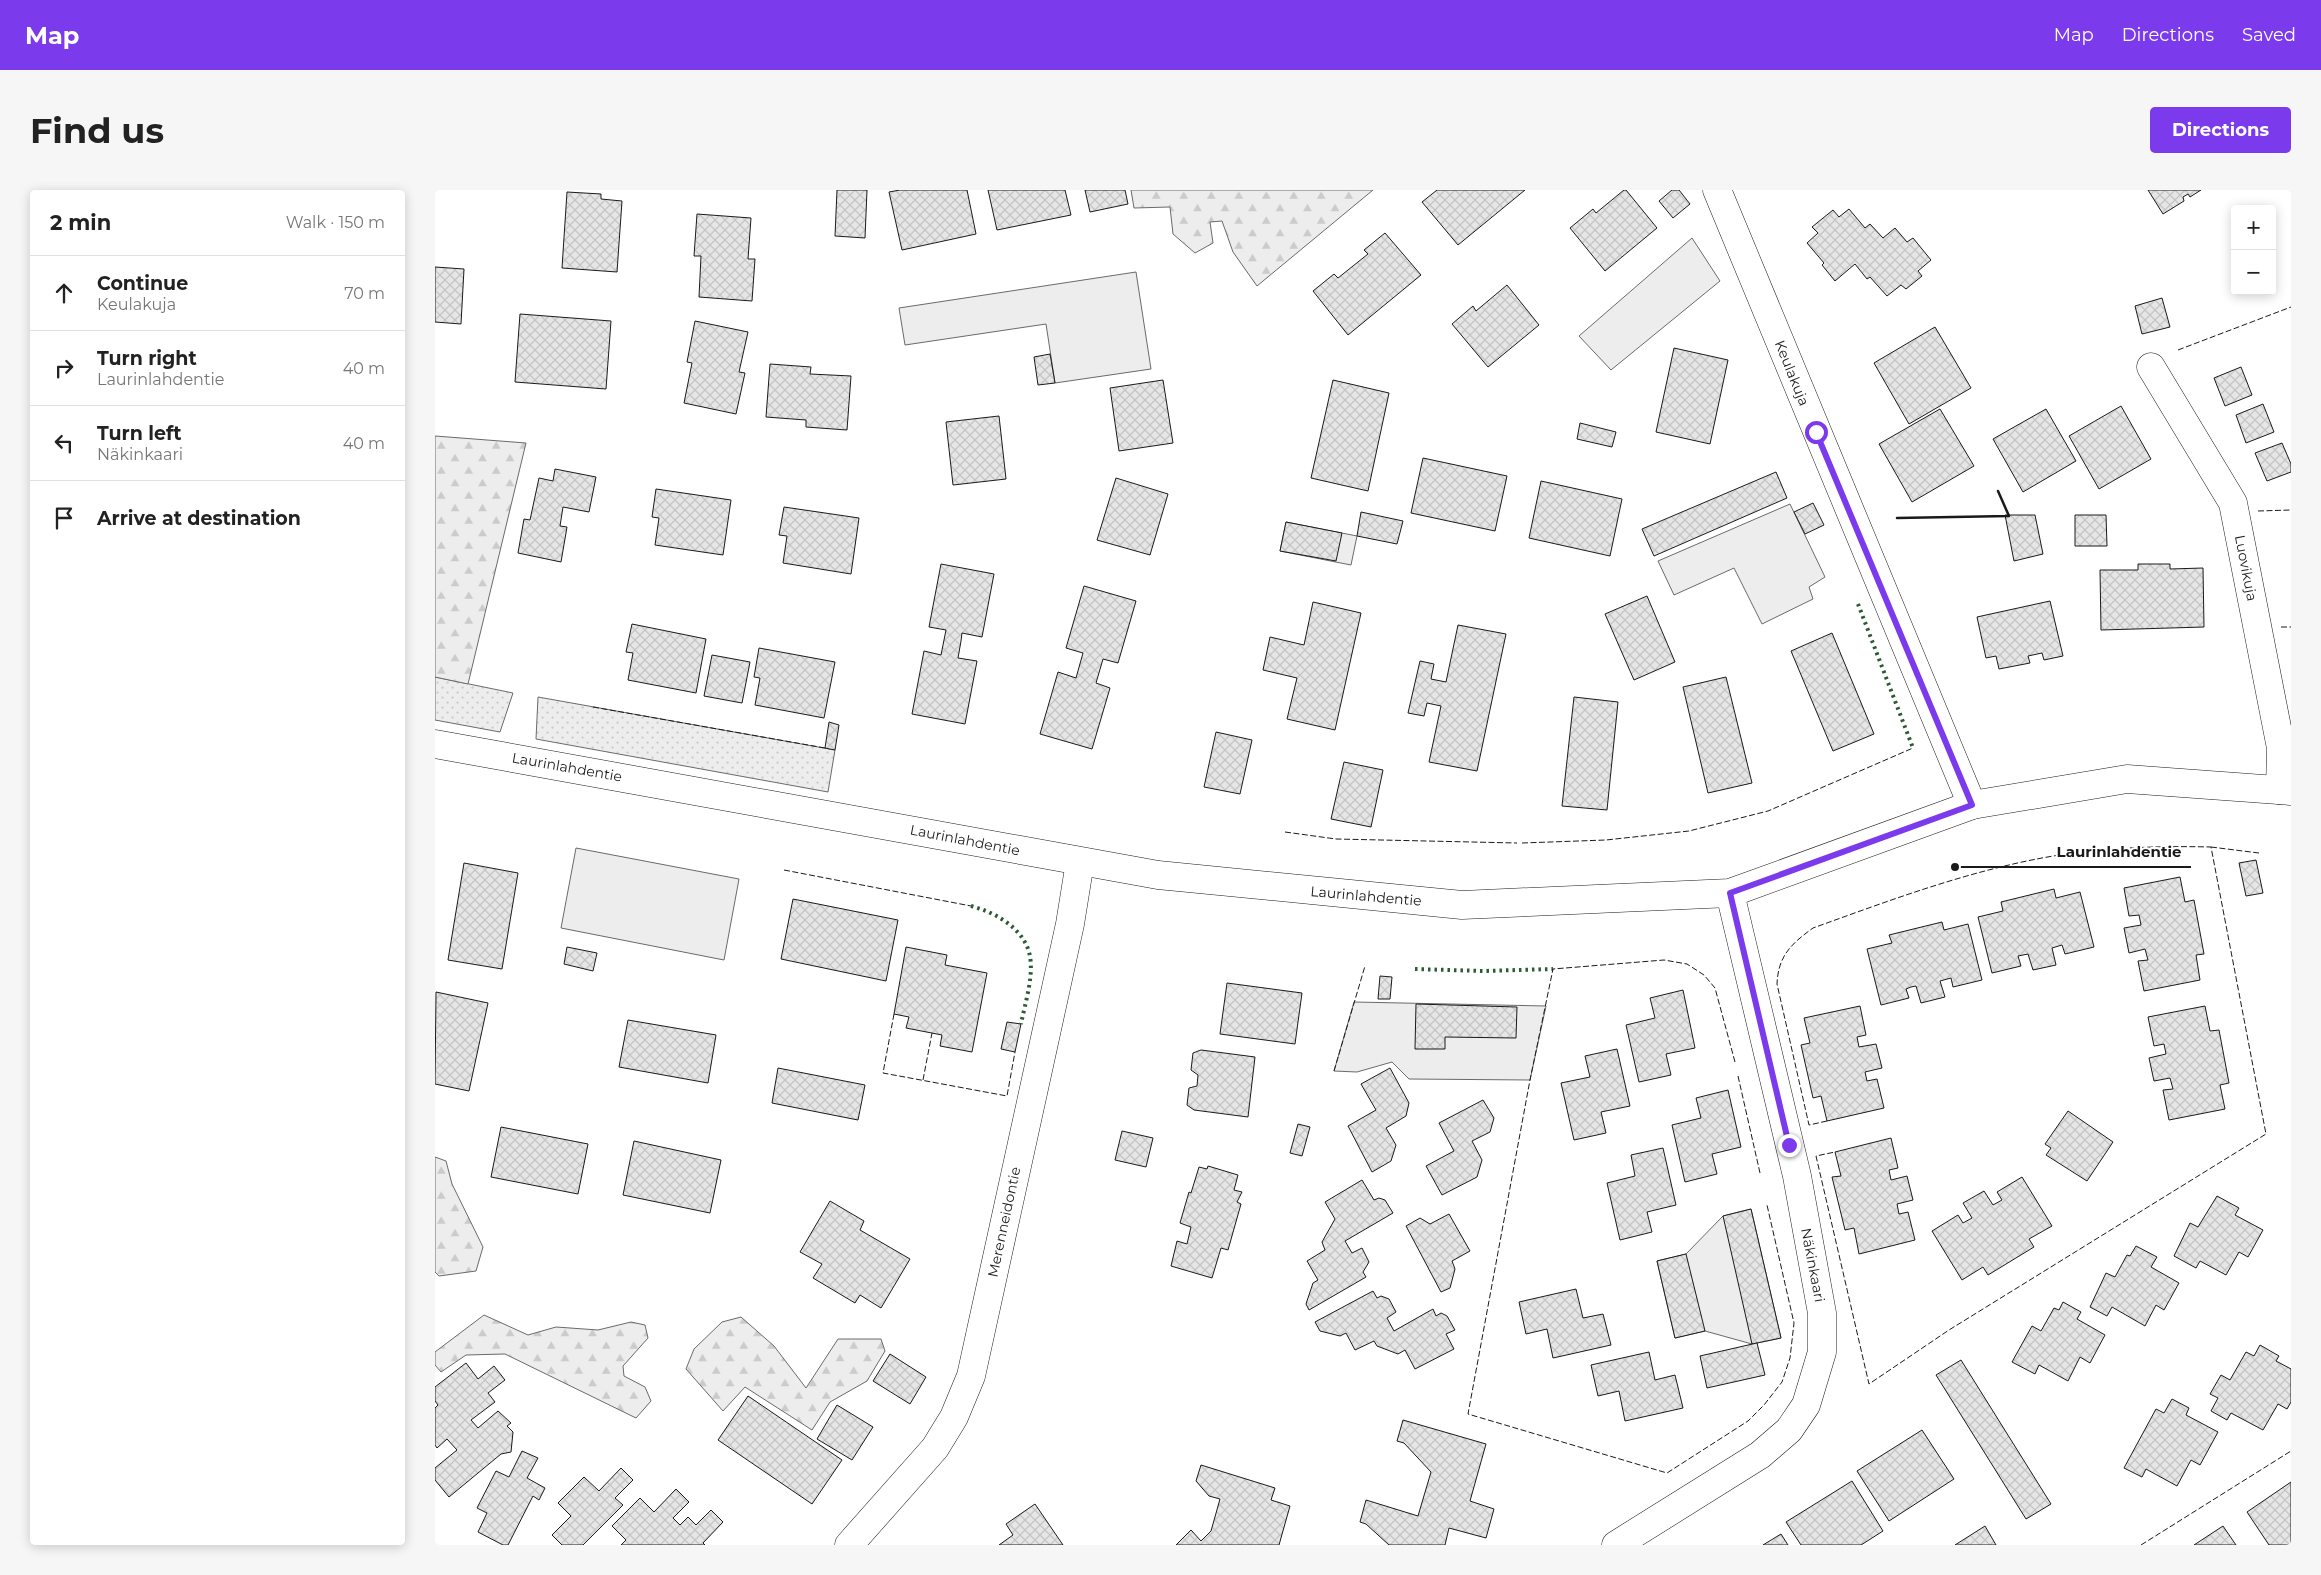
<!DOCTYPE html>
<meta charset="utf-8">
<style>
body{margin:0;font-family:Montserrat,sans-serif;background:#f6f6f6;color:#222}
.controls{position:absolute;right:15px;top:15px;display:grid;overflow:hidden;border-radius:5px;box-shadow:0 2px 12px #0003}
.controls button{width:45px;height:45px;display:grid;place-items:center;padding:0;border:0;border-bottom:1px solid #e0e0e0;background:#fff;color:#222;font:25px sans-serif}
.stop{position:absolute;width:15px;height:15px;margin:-11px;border:4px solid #7c3aed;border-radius:50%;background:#fff}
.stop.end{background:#7c3aed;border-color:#fff;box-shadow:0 1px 5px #0008}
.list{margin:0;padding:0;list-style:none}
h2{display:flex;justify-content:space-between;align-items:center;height:65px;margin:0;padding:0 20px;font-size:21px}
h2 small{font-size:16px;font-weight:400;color:#767676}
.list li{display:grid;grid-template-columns:32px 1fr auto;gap:15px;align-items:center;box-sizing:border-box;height:75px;padding:0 20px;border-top:1px solid #e0e0e0}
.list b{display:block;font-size:19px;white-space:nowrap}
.list p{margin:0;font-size:16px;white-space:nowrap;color:#767676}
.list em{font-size:16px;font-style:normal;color:#767676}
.icon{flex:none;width:28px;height:28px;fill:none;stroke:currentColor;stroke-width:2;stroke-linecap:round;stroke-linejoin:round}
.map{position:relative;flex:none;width:1856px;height:1355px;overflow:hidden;border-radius:5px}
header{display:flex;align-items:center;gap:30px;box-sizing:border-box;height:70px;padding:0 25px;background:#7c3aed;color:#fff}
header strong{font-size:24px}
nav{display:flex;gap:28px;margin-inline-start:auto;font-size:18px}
.intro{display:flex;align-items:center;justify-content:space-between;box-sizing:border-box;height:120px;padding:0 30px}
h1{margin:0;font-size:35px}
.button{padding:12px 22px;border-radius:5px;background:#7c3aed;color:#fff;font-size:18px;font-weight:700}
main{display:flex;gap:30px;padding:0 30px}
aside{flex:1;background:#fff;border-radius:5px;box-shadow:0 2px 12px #0003}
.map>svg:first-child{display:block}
.grass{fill:url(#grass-dots);stroke:#6a6a6a}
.forest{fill:url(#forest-firs);stroke:#6a6a6a}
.built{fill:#ededed;stroke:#6a6a6a}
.building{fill:url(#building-cross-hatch);stroke:#1a1a1a}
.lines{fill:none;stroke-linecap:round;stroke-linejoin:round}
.minor-casing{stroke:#1a1a1a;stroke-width:29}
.tertiary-casing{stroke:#1a1a1a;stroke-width:29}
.minor{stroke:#fff;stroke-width:28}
.tertiary{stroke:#fff;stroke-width:28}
.hedge{stroke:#2b5a34;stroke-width:4;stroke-dasharray:2.5 4;stroke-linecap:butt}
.fence{stroke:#1a1a1a;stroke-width:1;stroke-dasharray:6 2.5;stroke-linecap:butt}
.wall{stroke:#1a1a1a;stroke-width:2.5}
.route{stroke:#7c3aed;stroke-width:6}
.labels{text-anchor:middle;stroke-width:4;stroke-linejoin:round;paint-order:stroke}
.street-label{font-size:14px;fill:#1a1a1a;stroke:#fff}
.leader{fill:none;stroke:#1a1a1a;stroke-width:2}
.callout-dot{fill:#1a1a1a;stroke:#fff;stroke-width:2}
.callout-label{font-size:15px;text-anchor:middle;font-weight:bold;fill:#1a1a1a;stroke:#fff;stroke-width:4;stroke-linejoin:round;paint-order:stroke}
</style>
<header>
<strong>Map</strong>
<nav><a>Map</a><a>Directions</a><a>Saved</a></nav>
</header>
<div class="intro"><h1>Find us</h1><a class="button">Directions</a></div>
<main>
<aside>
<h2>2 min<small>Walk · 150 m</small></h2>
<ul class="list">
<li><svg class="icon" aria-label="ahead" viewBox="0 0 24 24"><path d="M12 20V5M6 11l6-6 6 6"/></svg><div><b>Continue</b><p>Keulakuja</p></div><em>70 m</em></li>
<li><svg class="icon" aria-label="right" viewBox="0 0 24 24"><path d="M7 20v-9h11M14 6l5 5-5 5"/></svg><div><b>Turn right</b><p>Laurinlahdentie</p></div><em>40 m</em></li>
<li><svg class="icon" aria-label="left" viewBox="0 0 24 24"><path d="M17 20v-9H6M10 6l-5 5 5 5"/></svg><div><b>Turn left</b><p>Näkinkaari</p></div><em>40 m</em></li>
<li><svg class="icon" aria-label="arrive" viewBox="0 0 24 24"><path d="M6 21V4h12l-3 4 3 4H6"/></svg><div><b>Arrive at destination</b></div></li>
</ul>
</aside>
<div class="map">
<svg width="1856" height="1355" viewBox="0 0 1856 1355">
<defs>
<pattern id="grass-dots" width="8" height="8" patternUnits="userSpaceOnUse" patternTransform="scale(1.25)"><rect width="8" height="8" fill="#ededed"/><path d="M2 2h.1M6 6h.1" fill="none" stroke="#cbcbcb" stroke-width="1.8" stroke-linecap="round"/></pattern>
<pattern id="forest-firs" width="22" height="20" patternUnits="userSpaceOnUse" patternTransform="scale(1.25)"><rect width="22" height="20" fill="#ededed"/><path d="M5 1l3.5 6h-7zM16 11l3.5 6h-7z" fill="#cbcbcb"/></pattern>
<pattern id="building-cross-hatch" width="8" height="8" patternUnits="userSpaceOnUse" patternTransform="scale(1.25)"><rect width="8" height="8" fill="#e6e6e6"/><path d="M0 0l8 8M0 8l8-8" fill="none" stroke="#c5c5c5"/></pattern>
</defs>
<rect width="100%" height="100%" fill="#fff"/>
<g class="grass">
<polygon points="0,487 78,503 65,542 0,530"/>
<polygon points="103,507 400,560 393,602 101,549"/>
</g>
<g class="forest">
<polygon points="696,0 938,0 822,96 798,62 787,31 775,32 778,53 760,63 738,44 735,17 699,18"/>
<polygon points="0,246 91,253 33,494 0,487"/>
<polygon points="0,967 11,971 17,994 48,1057 41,1081 4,1086 0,1082"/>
<polygon points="49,1125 93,1145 121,1137 163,1140 196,1132 210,1135 213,1148 188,1176 189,1186 210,1197 216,1211 201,1228 70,1164 31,1165 6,1182 0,1175 0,1162"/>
<polygon points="306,1127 339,1156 371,1198 403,1149 446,1149 450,1161 432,1191 395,1212 377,1240 310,1197 288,1221 251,1179 259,1159 287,1132"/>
</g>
<g class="built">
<polygon points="1257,48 1285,91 1176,180 1144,146"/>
<polygon points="701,82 716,179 620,193 611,134 470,155 464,118"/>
<polygon points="1355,314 1390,387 1374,397 1378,409 1327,434 1299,378 1239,405 1223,371"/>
<polygon points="851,332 922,346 916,375 845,361"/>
<polygon points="141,658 304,689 289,770 126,738"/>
<polygon points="919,812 1111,816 1095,890 974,889 957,872 922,882 899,881"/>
<polygon points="1316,1019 1346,1148 1317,1154 1270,1141 1240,1148 1222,1071 1251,1064 1288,1026"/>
</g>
<g class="building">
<polygon points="402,0 432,0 430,48 400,46"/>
<polygon points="465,0 532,0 541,44 467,60 454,2"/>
<polygon points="553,0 630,0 636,25 562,40"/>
<polygon points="650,0 690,0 693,14 655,22"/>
<polygon points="1002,0 1090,0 1023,55 987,12"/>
<polygon points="1189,0 1191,0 1222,38 1170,81 1135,38 1158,19 1161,23"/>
<polygon points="1237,0 1244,0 1255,14 1238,28 1224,11"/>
<polygon points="1713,0 1766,0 1755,7 1753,4 1748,7 1749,11 1728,24"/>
<polygon points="132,2 166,4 166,9 187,11 182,82 127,78"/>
<polygon points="1414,19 1430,38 1435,34 1448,48 1460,38 1472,52 1478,48 1496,70 1483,81 1487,86 1471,99 1466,95 1452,106 1435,87 1432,89 1420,74 1400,91 1387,75 1389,73 1372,53 1383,43 1377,37 1398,20 1404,27"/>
<polygon points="262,24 316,28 313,69 320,69 317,111 264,107 266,66 259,66"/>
<polygon points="950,43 986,85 913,145 878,101 899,84 903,88 933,64 929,60"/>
<polygon points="0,77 29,79 26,134 0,132"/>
<polygon points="1072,95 1104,135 1053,177 1017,134 1038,116 1041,121"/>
<polygon points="1727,108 1735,137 1707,144 1700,116"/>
<polygon points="85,124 176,131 171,199 80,192"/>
<polygon points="260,131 313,142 304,182 310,183 301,224 249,213 257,173 252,172"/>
<polygon points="1500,137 1536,198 1474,234 1439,173"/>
<polygon points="1239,158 1293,170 1275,254 1221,242"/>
<polygon points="615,164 620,193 603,195 599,167"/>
<polygon points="335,174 376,177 375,184 416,186 412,240 371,237 371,230 331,227"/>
<polygon points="1806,177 1817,205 1790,216 1779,188"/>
<polygon points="728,190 738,253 684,261 675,198"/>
<polygon points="898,190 954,203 933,301 876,288"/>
<polygon points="1828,214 1839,242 1811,253 1801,225"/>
<polygon points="1686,216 1716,269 1664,299 1634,246"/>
<polygon points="1505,219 1539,276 1477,312 1444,254"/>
<polygon points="1611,219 1641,271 1588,302 1558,249"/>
<polygon points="564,226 571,289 518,295 511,232"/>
<polygon points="1145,233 1181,242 1177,257 1142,249"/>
<polygon points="1847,253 1856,274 1856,282 1832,291 1820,263"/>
<polygon points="988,268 1072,286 1060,341 976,323"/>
<polygon points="120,279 161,287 154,322 128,317 125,336 132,337 126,372 83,363 89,329 95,330 104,288 118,291"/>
<polygon points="1341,282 1352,308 1219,366 1207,339"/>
<polygon points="681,288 733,304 715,365 662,350"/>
<polygon points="1106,291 1187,309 1175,366 1094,348"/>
<polygon points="221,299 296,310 288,365 220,355 224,328 217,327"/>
<polygon points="1378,313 1389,335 1370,344 1359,322"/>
<polygon points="349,317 424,328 416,384 348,373 352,346 344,345"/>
<polygon points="926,322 968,331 962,354 922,346"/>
<polygon points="1570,325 1600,325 1608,364 1579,371"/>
<polygon points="1640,325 1671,325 1672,356 1640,356"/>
<polygon points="851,332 907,343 901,371 845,361"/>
<polygon points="506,374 559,384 547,447 527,443 526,451 523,468 542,471 530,534 477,524 489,461 506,465 511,440 494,437"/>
<polygon points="1703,374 1735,374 1735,379 1768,378 1769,437 1666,440 1665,380 1703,380"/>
<polygon points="649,396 701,411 683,473 668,469 661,493 675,498 657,559 605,544 623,482 641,488 648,463 631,458"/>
<polygon points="1212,406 1240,472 1199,490 1170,424"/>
<polygon points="1615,411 1628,466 1609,470 1607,463 1593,466 1595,473 1564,479 1561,466 1551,468 1542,427"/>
<polygon points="878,412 926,423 900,540 852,529 862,488 828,480 835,447 869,455"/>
<polygon points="197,434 271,449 261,503 193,490 198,463 191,462"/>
<polygon points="1023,435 1071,444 1042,581 994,572 1006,516 992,513 989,526 973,523 985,471 999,474 996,489 1011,492"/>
<polygon points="1397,443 1439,544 1398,561 1356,461"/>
<polygon points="324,458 400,472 389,528 320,515 325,488 319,487"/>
<polygon points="277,465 315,472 307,513 269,506"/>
<polygon points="1291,487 1317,593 1273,603 1248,497"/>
<polygon points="1139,507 1183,512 1172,620 1127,616"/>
<polygon points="394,532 404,535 400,560 390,558"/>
<polygon points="781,542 817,550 805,604 769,597"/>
<polygon points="909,572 948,580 936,637 896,629"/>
<polygon points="1821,670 1828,703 1811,706 1804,673"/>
<polygon points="29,673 83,683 67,779 13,770"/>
<polygon points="1745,687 1750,712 1759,710 1769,764 1761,765 1765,790 1709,801 1703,771 1713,770 1710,759 1694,763 1689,738 1706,735 1704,725 1694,726 1689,698"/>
<polygon points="1619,699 1621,708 1645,702 1659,757 1630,764 1627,755 1617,758 1621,775 1598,780 1593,764 1583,766 1586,776 1557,783 1543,727 1568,721 1566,712"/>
<polygon points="358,709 463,730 451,791 346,769"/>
<polygon points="1507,732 1509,740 1533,734 1547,790 1518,797 1516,788 1505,791 1510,807 1486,813 1481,796 1476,797 1471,799 1474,808 1446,815 1432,759 1457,753 1454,745"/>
<polygon points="132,757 162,763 158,781 129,774"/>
<polygon points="471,757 512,765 510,775 552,783 537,862 505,856 507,845 471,838 474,827 459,824"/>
<polygon points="945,786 957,787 955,809 943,809"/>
<polygon points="792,793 867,803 860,854 785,844"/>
<polygon points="1248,800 1260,858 1231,864 1236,885 1204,892 1191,835 1220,828 1215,808"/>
<polygon points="1,802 53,813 34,901 0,894"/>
<polygon points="981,814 1082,817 1081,848 1010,847 1010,859 980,859"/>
<polygon points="1425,816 1431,845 1422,847 1424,857 1441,854 1447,878 1430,882 1432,891 1442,889 1449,918 1392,931 1386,906 1378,908 1366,855 1375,853 1369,828"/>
<polygon points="1770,816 1775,841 1784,840 1794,893 1785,895 1790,919 1734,930 1728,900 1738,899 1735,888 1719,891 1714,868 1731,864 1729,854 1719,856 1713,827"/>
<polygon points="193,830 281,845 273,893 184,877"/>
<polygon points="572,832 586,834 580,862 566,859"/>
<polygon points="1182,859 1195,916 1166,922 1171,943 1139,950 1126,893 1155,887 1150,866"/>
<polygon points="766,860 820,867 813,927 759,920 752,915 754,898 762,896 763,885 756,880 758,863"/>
<polygon points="343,878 430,895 423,930 337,913"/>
<polygon points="955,878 974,913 971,926 951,938 961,955 956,971 937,982 913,936 941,920 926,894"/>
<polygon points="1293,900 1306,957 1277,964 1282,984 1250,992 1237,935 1266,928 1261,908"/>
<polygon points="1048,910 1059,928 1055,942 1037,951 1047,970 1042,987 1007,1005 991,976 1019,961 1004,933"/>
<polygon points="1633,921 1678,952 1652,991 1611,965 1616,958 1610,954"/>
<polygon points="863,934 875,937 867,966 855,963"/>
<polygon points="66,937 153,954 143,1004 56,987"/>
<polygon points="687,941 718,948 711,977 680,970"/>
<polygon points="1456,948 1463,978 1454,980 1456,990 1472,986 1478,1010 1462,1014 1464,1024 1473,1022 1480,1050 1424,1064 1419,1038 1410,1040 1397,987 1406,986 1400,962"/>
<polygon points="199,951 286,970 275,1023 188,1005"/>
<polygon points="1228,958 1241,1015 1212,1022 1217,1042 1185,1050 1172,993 1200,986 1196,965"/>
<polygon points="773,976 803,985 799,1000 807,1002 802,1012 806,1014 793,1060 786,1058 777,1088 736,1076 742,1051 752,1054 756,1037 745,1033 754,1002 756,1003 764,977 772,979"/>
<polygon points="1587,987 1617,1036 1594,1049 1599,1057 1553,1085 1548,1077 1527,1090 1497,1041 1523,1025 1528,1033 1537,1028 1528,1013 1549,1001 1558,1015 1567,1010 1562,1002"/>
<polygon points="927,990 939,1010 944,1008 950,1010 958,1023 910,1051 917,1063 927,1058 934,1072 928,1082 931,1087 874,1120 871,1114 878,1093 883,1090 872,1071 890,1060 887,1052 900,1029 890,1012"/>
<polygon points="1782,1006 1804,1018 1800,1025 1828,1040 1813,1067 1804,1062 1791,1085 1765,1071 1761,1078 1739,1066 1755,1033 1763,1037"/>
<polygon points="395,1011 429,1031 425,1040 475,1069 446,1118 425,1105 420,1113 378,1088 387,1074 365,1062"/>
<polygon points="1316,1019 1346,1148 1317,1154 1288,1026"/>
<polygon points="1014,1024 1035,1061 1017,1071 1020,1079 1015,1098 1006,1102 971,1036 985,1028 995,1034"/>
<polygon points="1701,1056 1722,1067 1716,1077 1744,1093 1729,1120 1721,1115 1710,1136 1677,1117 1672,1126 1655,1117 1671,1083 1680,1087 1692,1065 1695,1066"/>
<polygon points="1251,1064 1270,1141 1240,1148 1222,1071"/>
<polygon points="1141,1099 1148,1128 1168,1124 1176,1155 1118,1168 1112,1139 1091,1144 1084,1112"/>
<polygon points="938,1101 942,1108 946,1106 954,1109 961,1122 952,1128 959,1141 998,1119 1001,1126 1006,1123 1012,1126 1020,1140 1011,1144 1019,1159 980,1179 970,1160 963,1164 942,1156 939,1151 920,1160 911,1143 905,1146 885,1141 880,1132"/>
<polygon points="1628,1112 1646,1122 1642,1129 1670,1145 1655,1173 1645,1167 1633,1191 1604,1175 1600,1184 1577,1172 1597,1136 1606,1141 1619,1118 1624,1120"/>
<polygon points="1322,1153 1330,1185 1272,1198 1265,1166"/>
<polygon points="1825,1155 1844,1166 1841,1171 1856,1179 1856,1212 1852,1219 1843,1214 1828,1240 1796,1223 1792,1230 1776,1221 1783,1208 1775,1204 1786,1185 1795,1190 1811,1162 1819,1166"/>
<polygon points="1214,1162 1220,1190 1240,1185 1248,1218 1190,1231 1184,1201 1163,1206 1156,1175"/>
<polygon points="455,1164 491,1187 475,1214 438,1191"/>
<polygon points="1526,1170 1616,1314 1591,1329 1501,1185"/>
<polygon points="31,1173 43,1189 59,1176 70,1190 53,1203 60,1212 36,1230 43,1238 63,1221 76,1233 72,1236 78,1242 76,1262 66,1264 14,1307 0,1290 0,1278 22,1260 12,1249 2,1258 0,1255 0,1218 3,1215 0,1211 0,1197"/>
<polygon points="313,1206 407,1270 377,1314 283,1250"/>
<polygon points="1737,1209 1754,1218 1751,1225 1783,1242 1765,1275 1756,1270 1742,1296 1711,1279 1707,1287 1689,1278 1721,1219 1729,1223"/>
<polygon points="402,1215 438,1237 417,1270 382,1249"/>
<polygon points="968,1230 1051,1254 1035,1311 1059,1319 1051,1348 1014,1338 1010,1355 954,1355 931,1334 925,1332 931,1310 983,1326 996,1282 969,1253 962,1251"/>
<polygon points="1487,1240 1519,1289 1454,1331 1422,1281"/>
<polygon points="87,1261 103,1268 92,1288 110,1298 104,1310 98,1306 73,1355 68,1355 43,1342 52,1323 42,1318 61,1281 74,1287"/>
<polygon points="766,1275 840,1298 836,1310 855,1316 844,1355 741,1355 756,1340 766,1351 776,1341 785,1309 774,1306 761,1291"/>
<polygon points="186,1278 198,1290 180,1308 188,1315 148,1355 127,1355 117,1345 136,1326 123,1313 149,1287 164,1301"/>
<polygon points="1417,1291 1448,1341 1426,1355 1366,1355 1351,1332"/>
<polygon points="1856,1292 1856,1355 1834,1355 1812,1322"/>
<polygon points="241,1299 254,1312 238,1328 245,1335 253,1327 261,1335 276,1320 288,1332 268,1353 270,1355 186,1355 191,1350 177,1336 205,1308 219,1322"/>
<polygon points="600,1314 628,1355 564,1355 578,1345 571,1334"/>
<polygon points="1550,1336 1561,1355 1520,1355"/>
<polygon points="1788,1336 1801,1355 1759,1355"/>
<polygon points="1346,1344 1353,1355 1328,1355"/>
</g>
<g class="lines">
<defs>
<g id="minor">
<polyline points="1282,0 1537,615"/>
<polyline points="1716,177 1798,313 1846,558 1845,600"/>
<polyline points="414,1355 500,1258 519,1227 536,1186 635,734 645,672"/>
<polyline points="1181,1355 1325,1265 1354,1240 1371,1215 1387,1162 1387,1123 1362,986 1295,703"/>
</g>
<polyline id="tertiary" points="0,554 723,685 1027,715 1295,703 1537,615 1692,589 1856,601"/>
</defs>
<use href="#minor" class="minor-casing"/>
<use href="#tertiary" class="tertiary-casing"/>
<use href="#minor" class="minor"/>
<use href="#tertiary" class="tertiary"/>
<g class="hedge">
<polyline points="1423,414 1478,558"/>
<path d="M536,716C559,722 587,737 594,762C600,784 590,813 586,834"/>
<polyline points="980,779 1049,781 1118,779"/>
</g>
<g class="fence">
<polyline points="1743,160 1856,117"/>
<polyline points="1823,321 1856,320"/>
<polyline points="1846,437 1856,437"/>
<polyline points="158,517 390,558"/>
<polyline points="850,642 901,649 1082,653"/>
<polyline points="1087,653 1171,650 1254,641 1333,621 1478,558"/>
<polyline points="1776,657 1824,663"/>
<polyline points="349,680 536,716"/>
<polyline points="459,824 448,883 572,906 580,862"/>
<polyline points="1300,872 1280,798 1269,785 1252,774 1229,770 1118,779 1095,890 1033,1224 1232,1283 1313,1231 1329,1215 1347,1192 1355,1168 1359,1133 1332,1015"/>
<polyline points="899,881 930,776"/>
<polyline points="1303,886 1325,983"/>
<polyline points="488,890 497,843"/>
<path d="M1392,931L1374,935L1342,794C1343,766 1356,754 1378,738C1467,706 1559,671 1655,661C1695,657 1735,656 1776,657L1831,944L1514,1140L1434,1194L1381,966L1400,962"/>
<polyline points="1706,1355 1856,1261"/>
</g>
<polyline class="wall" points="1462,328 1574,326 1563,301"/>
</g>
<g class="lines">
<polyline class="route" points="1354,955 1295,703 1537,615 1381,242"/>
</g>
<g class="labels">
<g class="street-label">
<text transform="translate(1357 183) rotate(68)" y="5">Keulakuja</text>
<text transform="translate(1811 378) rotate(79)" y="5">Luovikuja</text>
<text transform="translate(132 577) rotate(10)" y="5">Laurinlahdentie</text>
<text transform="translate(530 650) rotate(11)" y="5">Laurinlahdentie</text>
<text transform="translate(931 706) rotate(5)" y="5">Laurinlahdentie</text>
<text transform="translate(569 1032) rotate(-78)" y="5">Merenneidontie</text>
<text transform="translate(1378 1075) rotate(79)" y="5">Näkinkaari</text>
</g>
</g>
<path class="leader" d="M1520 677L1611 677H1756"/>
<circle class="callout-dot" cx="1520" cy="677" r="5"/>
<g class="callout-label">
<text x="1684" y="667">Laurinlahdentie</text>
</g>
</svg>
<div class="controls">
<button>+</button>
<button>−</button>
</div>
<div class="stop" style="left:1381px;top:242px"></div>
<div class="stop end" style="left:1354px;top:955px"></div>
</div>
</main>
